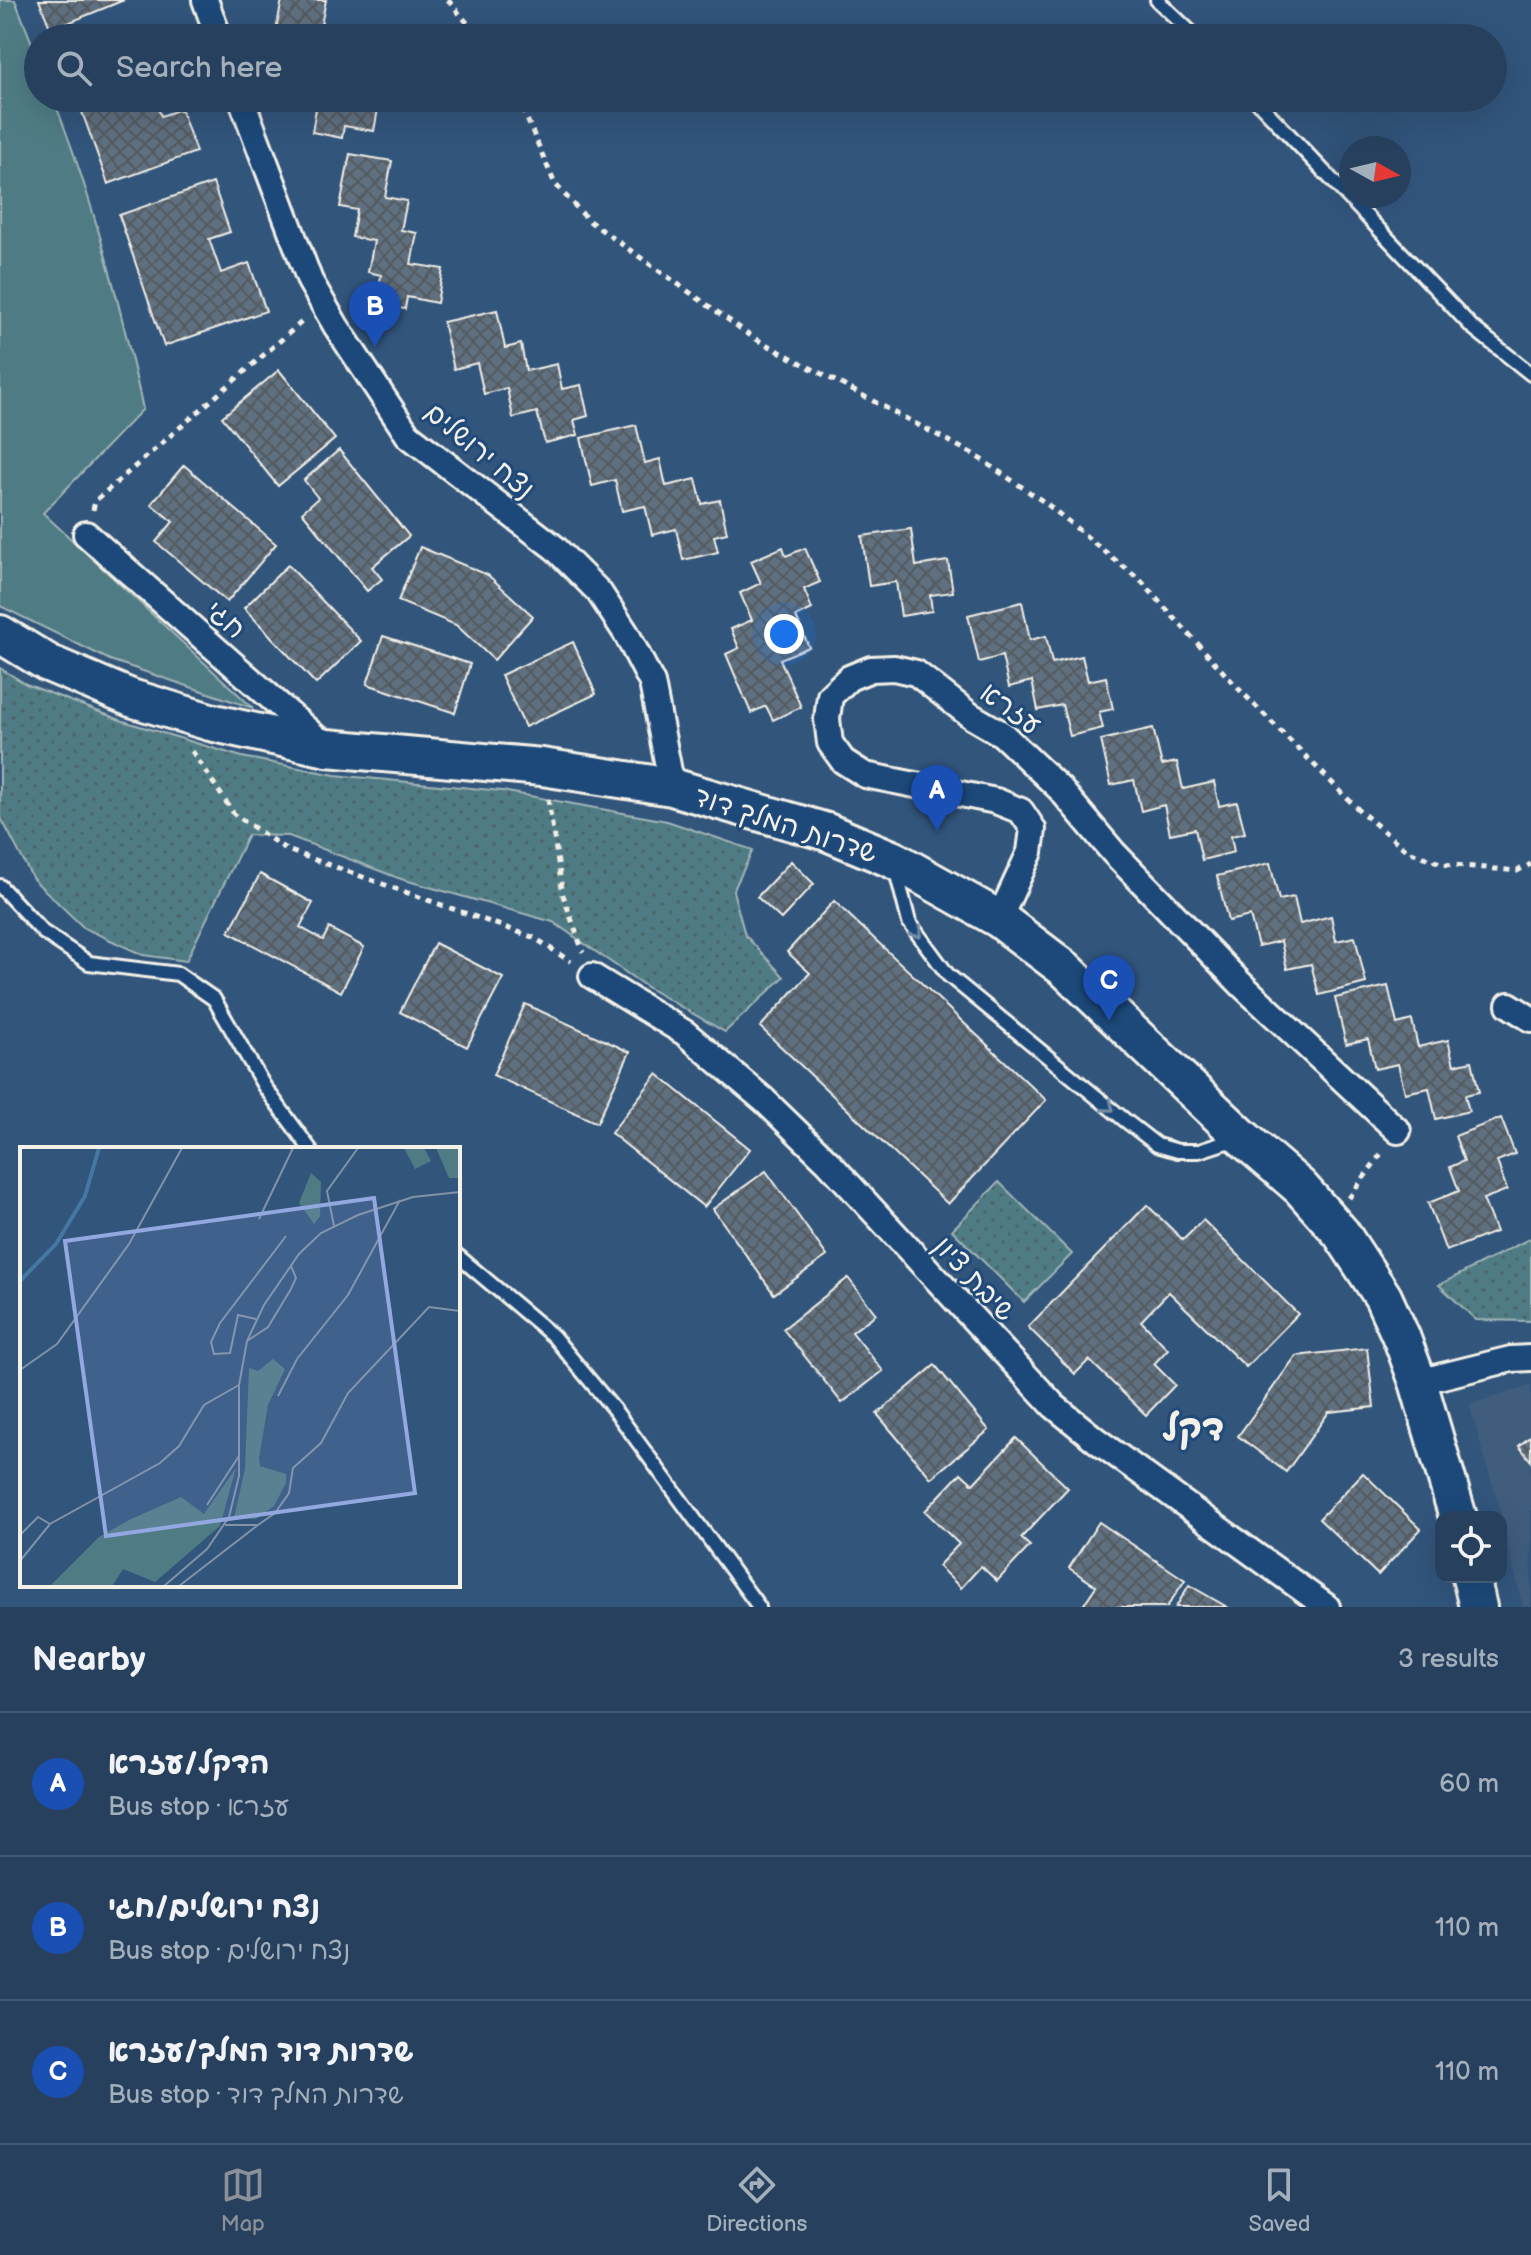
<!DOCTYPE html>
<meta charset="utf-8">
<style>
body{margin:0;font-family:"Balsamiq Sans","Playpen Sans Hebrew",sans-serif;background:#324b66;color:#f1f3f6}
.controls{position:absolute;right:24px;bottom:24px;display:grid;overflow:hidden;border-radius:16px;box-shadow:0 8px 32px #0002}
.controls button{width:72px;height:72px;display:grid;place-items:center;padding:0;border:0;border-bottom:2px solid #425972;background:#26405d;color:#f1f3f6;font:40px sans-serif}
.compass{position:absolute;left:1339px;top:136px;width:72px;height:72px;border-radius:50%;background:#26405d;box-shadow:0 8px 32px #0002;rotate:98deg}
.you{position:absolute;left:784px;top:634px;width:28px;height:28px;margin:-20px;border:6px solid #fff;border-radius:50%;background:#1a73e8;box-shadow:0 0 0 12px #1a73e833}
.badge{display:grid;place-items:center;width:52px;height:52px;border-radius:50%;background:#8c9099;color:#fff;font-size:26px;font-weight:700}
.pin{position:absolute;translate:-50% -66px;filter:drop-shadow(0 2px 4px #0008)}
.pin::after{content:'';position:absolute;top:42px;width:28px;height:24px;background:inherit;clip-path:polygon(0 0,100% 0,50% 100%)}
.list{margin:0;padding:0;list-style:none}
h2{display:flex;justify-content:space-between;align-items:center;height:104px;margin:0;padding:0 32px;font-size:34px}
h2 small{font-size:26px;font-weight:400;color:#a4afbc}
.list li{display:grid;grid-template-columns:52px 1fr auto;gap:24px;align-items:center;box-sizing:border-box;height:144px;padding:0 32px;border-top:2px solid #425972}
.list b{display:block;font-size:30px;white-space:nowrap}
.list p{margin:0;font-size:26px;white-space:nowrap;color:#a4afbc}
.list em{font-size:26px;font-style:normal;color:#a4afbc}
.icon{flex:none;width:44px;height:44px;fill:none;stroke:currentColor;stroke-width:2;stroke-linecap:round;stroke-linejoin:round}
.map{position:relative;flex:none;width:1531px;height:1607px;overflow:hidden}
.search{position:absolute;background:#26405d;box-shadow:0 8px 32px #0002;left:24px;right:24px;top:24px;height:88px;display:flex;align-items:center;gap:20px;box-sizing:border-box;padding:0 28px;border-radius:44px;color:#a4afbc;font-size:30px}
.sheet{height:536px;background:#26405d}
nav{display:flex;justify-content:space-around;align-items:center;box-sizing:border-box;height:112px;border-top:2px solid #425972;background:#26405d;font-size:22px;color:#a4afbc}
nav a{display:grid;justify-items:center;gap:4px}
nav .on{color:#8c9099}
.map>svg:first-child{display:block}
.built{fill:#405d7d}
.grass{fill:#4f7b84;stroke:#a2b6b6;stroke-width:2}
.park{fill:url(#park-dots);stroke:#a2b6b6;stroke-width:2}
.building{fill:url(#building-cross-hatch);stroke:#f4f1e8;stroke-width:2}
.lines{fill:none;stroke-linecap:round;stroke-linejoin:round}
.lane-casing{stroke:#f4f1e8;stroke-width:18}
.street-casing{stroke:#f4f1e8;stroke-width:30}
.secondary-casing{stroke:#f4f1e8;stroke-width:42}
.path{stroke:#f4f1e8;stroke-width:5;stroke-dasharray:6 6;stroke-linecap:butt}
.lane{stroke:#1f4a7a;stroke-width:12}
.street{stroke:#1f4a7a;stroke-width:24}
.secondary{stroke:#1f4a7a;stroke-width:36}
.oneway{stroke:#748da6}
.labels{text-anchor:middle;stroke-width:6;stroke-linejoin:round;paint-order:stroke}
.street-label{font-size:28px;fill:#f4f1e8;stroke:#1f4a7a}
.district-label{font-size:36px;font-weight:bold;fill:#f4f1e8;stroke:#1f4a7a}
.inset-river{fill:none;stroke:#4477a1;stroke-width:4}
.inset-road{fill:none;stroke:#8093a7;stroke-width:2}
.view{fill:#93a8e1;fill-opacity:0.15;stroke:#93a8e1;stroke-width:4}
.inset-edge{fill:none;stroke:#f4f1e8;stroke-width:4}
</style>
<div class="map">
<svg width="1531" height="1607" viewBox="0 0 1531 1607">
<defs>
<pattern id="park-dots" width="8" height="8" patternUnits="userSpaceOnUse" patternTransform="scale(2)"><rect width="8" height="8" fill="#4f7b84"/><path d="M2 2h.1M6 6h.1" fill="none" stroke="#4c6468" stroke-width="1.8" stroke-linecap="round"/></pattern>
<pattern id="building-cross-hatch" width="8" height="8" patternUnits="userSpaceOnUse" patternTransform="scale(2)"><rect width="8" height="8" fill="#5f7080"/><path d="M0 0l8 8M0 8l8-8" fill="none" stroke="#535a60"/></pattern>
</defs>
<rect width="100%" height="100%" fill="#32557c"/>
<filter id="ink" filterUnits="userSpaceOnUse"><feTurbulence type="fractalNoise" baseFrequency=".0125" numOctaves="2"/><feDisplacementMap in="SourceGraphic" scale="16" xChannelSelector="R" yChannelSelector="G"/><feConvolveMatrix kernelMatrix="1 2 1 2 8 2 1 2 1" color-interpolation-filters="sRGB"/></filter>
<g filter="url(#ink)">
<polygon class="built" points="1531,1386 1531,1607 1523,1607 1499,1507 1469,1404"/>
<path class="grass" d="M0,0H15L38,59V98H53C93,198 120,304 143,409L43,513L253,708L110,660L0,606Z"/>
<g class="park">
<polygon points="0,668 26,684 123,721 242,757 335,775 502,791 667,821 753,850 733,891 745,935 784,977 725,1032 648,988 553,922 401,879 289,836 248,835 186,961 143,955 84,928 33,879 0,816"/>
<polygon points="999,1182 1072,1254 1024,1302 952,1230"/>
<polygon points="1531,1238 1531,1321 1476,1320 1439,1285"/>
</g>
<g class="building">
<polygon points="39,0 124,0 51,30"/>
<polygon points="282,0 326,0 321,25 343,29 342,38 289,38 275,35"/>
<polygon points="77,98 154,98 161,116 181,109 196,152 108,184"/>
<polygon points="304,98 380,98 374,131 344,126 342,138 312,132 317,103 304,101"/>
<polygon points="350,154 392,161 385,197 407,201 401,230 417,233 411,264 443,269 437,303 407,297 405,309 376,304 381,275 368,272 374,241 352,237 357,210 340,207"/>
<polygon points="213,183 230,232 209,239 221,273 249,263 266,311 164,346 119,215"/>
<polygon points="497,310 505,348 521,344 526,371 557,364 562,389 581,385 588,416 574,420 578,435 545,443 537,412 513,418 507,388 484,394 477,363 454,369 443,322"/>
<polygon points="279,370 335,439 278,486 222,417"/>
<polygon points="636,425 645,463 660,459 666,486 696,479 702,504 720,500 727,533 714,536 718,552 683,560 676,529 652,535 645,506 622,511 615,480 592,486 581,438"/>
<polygon points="339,450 409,536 372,567 382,579 367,591 302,512 318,498 304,480"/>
<polygon points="184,465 276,544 227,602 156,542 173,522 151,504"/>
<polygon points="911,529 916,566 948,561 953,592 930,595 932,611 901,616 896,582 869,586 862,536"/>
<polygon points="420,547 488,575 533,616 494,660 456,625 398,601"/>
<polygon points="783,547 786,556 805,548 820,582 804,589 812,609 796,617 809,647 780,659 801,707 773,720 766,706 751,713 726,654 739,648 731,629 752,620 740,593 761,583 751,561"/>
<polygon points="288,565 361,641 316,684 244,608"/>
<polygon points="1022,602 1030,640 1046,636 1052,663 1082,656 1088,681 1106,677 1113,709 1099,712 1103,728 1070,736 1062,705 1038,710 1032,681 1009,687 1002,656 979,662 968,615"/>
<polygon points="383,636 470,664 455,713 367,684"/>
<polygon points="573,642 596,694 525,727 501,675"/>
<polygon points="1153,728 1162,765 1177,762 1183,789 1214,782 1219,806 1237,802 1245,833 1231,836 1234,852 1202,860 1195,829 1170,834 1164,805 1141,811 1134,780 1111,785 1101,740"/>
<polygon points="791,861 814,884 781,919 757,897"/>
<polygon points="1270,863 1279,900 1294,897 1300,924 1331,916 1336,941 1355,937 1366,983 1319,995 1311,964 1287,969 1281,941 1258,946 1250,916 1228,921 1217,876"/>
<polygon points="260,874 313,903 300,927 323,940 329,928 364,947 341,992 229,932"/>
<polygon points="834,901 1046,1100 948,1204 760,1027 810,973 787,952"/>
<polygon points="435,943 503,978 467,1047 400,1012"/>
<polygon points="1388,986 1397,1024 1412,1020 1418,1047 1448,1040 1454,1065 1472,1061 1479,1092 1465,1095 1469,1111 1436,1119 1429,1088 1405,1093 1398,1064 1375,1069 1368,1039 1346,1044 1335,998"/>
<polygon points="525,1004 630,1052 597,1123 493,1075"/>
<polygon points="657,1074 750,1149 704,1207 611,1133"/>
<polygon points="1501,1118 1515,1154 1497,1161 1507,1190 1483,1199 1496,1232 1446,1251 1428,1203 1459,1191 1450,1167 1464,1161 1455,1136"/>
<polygon points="766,1171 827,1256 774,1294 713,1209"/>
<polygon points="1147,1205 1183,1240 1203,1220 1298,1314 1246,1367 1169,1292 1141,1321 1168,1349 1154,1364 1175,1385 1146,1415 1089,1360 1075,1374 1028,1327"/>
<polygon points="848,1278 876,1314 852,1332 883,1371 842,1403 783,1329"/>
<polygon points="1367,1348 1374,1407 1329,1412 1286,1472 1238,1436 1296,1356"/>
<polygon points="935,1365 989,1430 931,1478 877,1414"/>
<polygon points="1531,1436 1531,1461 1519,1446"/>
<polygon points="1016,1438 1068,1488 1021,1538 1030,1546 997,1581 981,1566 961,1588 938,1566 959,1544 925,1511 961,1473 973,1484"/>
<polygon points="1363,1473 1421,1529 1378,1575 1319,1519"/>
<polygon points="1099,1522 1185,1580 1167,1607 1082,1607 1096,1586 1069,1568"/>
<polygon points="1189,1585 1227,1607 1176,1607"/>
</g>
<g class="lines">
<defs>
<g id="lane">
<polyline points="1157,0 1197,38"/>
<polyline points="1254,98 1472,327 1531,374"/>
<polyline points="896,871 909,922 948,975 1126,1121 1157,1145 1178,1151 1199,1151 1236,1139"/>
<polyline points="0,886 43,932 89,963 178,974 214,999 264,1086 310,1149"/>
<polyline points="458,1256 553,1336 616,1412 759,1607"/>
</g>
<g id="street">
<polyline points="205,0 219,38"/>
<polyline points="241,98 310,281 336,326 408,435 555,548 599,592 626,633 652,683 672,787"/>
<polyline points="86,534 322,743"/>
<polyline points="999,919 1030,852 1033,829 1021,811 996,801 865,775 843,761 830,743 827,719 830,696 849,678 871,669 894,668 916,673 971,716 1002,734 1060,789 1113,852 1241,984 1398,1131"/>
<polyline points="592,976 685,1033 764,1100 829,1163 1054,1406 1096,1440 1327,1607"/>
<polyline points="1509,1005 1531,1019"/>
<polyline points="1418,1382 1511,1359 1531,1358"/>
</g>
<g id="secondary">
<polyline points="0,634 48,663 131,698 210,722 327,748 542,767 672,787 827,832 894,860 999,919 1065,969 1242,1137 1300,1187 1341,1233 1383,1297 1402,1339 1418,1382 1458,1517"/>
<polyline points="1471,1577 1478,1607"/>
</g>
</defs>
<use href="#lane" class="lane-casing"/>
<use href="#street" class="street-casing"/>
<use href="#secondary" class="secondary-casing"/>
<g class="path">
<polyline points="448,0 480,38"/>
<polyline points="518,98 555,184 589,221 754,338 973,454 1047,504 1142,582 1236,686 1360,811 1406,850 1443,864 1517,871 1531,864"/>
<polyline points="93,510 95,501 304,320"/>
<polyline points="192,751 234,814 287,850 535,938 571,962"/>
<polyline points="548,799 563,895 583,952"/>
<polyline points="1349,1198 1383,1151"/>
</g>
<use href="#lane" class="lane"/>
<use href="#street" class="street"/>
<use href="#secondary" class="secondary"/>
</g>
<defs><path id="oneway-chevron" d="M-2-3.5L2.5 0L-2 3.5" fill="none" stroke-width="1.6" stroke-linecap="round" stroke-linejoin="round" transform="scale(2)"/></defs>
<g class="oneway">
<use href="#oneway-chevron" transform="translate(917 933) rotate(53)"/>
<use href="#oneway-chevron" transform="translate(1109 1107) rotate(39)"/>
</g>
</g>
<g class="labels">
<g class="street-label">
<text transform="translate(480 450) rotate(40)" y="10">נצח ירושלים</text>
<text transform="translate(226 619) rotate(41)" y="10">חגי</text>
<text transform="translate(1011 708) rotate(36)" y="10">עזרא</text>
<text transform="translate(786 824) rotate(18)" y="10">שדרות המלך דוד</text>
<text transform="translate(975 1278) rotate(47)" y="10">שיבת ציון</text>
</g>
<g class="district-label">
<text x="1193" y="1440">דקל</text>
</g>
</g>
<g transform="translate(20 1147)">
<rect width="440" height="440" fill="#32557c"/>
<path d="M384,1H404L411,14L395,22ZM416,1H440V31H429ZM216,321L200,379L135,435L103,422L92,439H30L79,390L109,373L161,350L184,367Z" fill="#4f7b84"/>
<path d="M291,26L301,35L300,69L294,77L279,56ZM253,212L265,222L248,258L239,311L240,319L266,327V336L254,359L236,372L214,371L225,322L229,221L238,224Z" fill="#4f7b84"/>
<path class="inset-river" d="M0,134L36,97L65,49L79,1"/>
<path class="inset-road" d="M239,72L273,1M314,79L307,44L338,1M236,172L218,168L210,206L194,207L191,195L200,176L266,89M227,194L248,180L271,142L276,131L271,119M0,223L37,197L109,97L162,1M258,249L277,212L328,148L380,53M187,358L219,309M205,378H238L255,366L269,346L273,321L301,296L328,246L409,160L440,164M0,388L18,370L30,377M0,414L30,377L140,316L159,299L184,258L219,238M144,439L187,402L209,370L219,329V238L227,194L244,158L279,107L301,86L338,68L393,50L440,45M159,439L238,378"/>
<path class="view" d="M354,51L395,346L86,389L45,94Z"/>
<rect width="440" height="440" class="inset-edge"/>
</g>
</svg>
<div class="controls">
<button><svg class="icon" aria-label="locate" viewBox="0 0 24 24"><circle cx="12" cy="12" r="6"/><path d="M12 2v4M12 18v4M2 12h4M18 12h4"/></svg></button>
</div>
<svg class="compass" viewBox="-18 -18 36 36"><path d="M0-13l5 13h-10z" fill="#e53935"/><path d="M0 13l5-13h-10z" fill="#a4afbc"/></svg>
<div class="you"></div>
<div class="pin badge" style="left:937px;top:831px;background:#1a4fb4">A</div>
<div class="pin badge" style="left:375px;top:347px;background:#1a4fb4">B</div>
<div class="pin badge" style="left:1109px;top:1021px;background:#1a4fb4">C</div>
<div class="search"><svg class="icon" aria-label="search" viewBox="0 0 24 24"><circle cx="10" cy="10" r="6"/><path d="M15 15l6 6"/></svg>Search here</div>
</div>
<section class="sheet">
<h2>Nearby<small>3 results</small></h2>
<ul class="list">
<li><span class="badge" style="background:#1a4fb4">A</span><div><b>הדקל/עזרא</b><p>Bus stop · עזרא</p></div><em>60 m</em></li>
<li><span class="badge" style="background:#1a4fb4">B</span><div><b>נצח ירושלים/חגי</b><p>Bus stop · נצח ירושלים</p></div><em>110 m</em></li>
<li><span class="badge" style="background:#1a4fb4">C</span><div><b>שדרות דוד המלך/עזרא</b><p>Bus stop · שדרות המלך דוד</p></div><em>110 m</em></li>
</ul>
</section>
<nav>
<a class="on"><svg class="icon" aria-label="map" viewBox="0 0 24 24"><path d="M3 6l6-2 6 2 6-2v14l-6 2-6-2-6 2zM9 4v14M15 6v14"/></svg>Map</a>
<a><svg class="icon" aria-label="directions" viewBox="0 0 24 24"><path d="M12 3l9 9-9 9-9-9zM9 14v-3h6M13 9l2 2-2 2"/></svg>Directions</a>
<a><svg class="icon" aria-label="saved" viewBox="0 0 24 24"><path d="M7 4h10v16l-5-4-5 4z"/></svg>Saved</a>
</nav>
